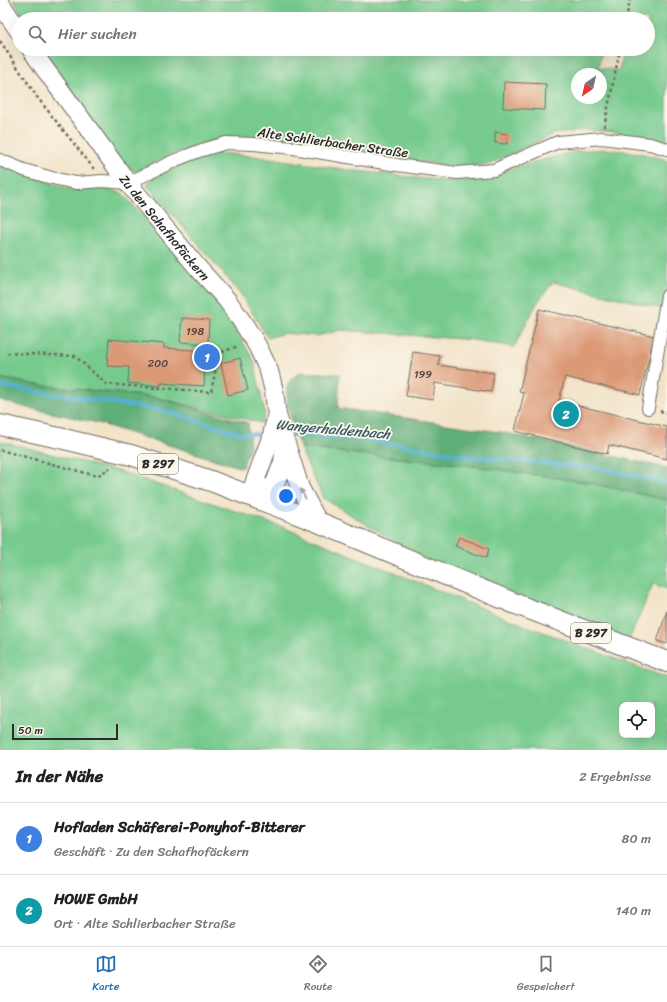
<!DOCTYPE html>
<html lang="de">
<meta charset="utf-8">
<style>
body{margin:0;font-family:Sriracha,sans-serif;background:#f6f6f6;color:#202124}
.controls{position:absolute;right:12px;bottom:12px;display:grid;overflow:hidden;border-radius:8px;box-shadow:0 4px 16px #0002}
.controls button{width:36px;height:36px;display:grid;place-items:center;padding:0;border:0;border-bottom:1px solid #e0e0e0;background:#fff;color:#202124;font:20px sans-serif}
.compass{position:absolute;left:571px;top:68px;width:36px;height:36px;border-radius:50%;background:#fff;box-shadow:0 4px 16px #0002;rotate:214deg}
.scale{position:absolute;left:12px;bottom:10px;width:106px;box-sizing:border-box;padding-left:4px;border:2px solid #2b2b2b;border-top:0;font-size:11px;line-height:14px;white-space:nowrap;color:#2b2b2b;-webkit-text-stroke:3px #fbf7ec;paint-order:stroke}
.you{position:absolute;left:286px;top:496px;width:14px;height:14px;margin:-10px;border:3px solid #fff;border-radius:50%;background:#1a73e8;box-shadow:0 0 0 6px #1a73e833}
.badge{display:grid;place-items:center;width:26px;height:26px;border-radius:50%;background:#1f6fb2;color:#fff;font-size:13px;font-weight:700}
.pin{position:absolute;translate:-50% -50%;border:2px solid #fff;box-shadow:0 1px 4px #0006}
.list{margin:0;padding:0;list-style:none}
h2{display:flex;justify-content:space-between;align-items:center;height:52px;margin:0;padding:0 16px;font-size:17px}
h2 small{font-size:13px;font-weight:400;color:#757577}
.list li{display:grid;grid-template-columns:26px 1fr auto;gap:12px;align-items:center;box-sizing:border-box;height:72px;padding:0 16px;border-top:1px solid #e0e0e0}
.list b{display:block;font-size:15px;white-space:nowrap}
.list p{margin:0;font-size:13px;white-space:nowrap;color:#757577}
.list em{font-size:13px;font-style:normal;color:#757577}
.icon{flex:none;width:22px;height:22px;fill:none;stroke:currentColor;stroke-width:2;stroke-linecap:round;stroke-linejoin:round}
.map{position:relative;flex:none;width:667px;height:750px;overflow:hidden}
.search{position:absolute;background:#fff;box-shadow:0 4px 16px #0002;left:12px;right:12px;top:12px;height:44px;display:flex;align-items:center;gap:10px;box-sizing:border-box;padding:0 14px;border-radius:22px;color:#757577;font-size:15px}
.sheet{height:196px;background:#fff}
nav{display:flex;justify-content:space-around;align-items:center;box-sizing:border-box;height:56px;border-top:1px solid #e0e0e0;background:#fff;font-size:11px;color:#757577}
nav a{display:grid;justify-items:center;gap:2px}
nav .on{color:#1f6fb2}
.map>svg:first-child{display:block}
.green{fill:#76ca8d;stroke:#507a5c;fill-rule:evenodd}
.forest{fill:#60ae78;stroke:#466c52}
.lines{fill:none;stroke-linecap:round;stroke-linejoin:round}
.stream{stroke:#54b1d2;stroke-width:4}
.building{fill:#dc9976}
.street-casing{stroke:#716b62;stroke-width:14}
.secondary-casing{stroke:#716b62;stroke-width:20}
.primary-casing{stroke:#716b62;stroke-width:22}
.path{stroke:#716b62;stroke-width:2.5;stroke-dasharray:3 3;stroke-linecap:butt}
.street{stroke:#fff;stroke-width:12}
.secondary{stroke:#fff;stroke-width:18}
.primary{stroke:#fff;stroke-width:20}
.oneway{fill:#a0a0a0}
.labels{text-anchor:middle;stroke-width:3.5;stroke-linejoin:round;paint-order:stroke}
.number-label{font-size:11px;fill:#57463e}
.shield{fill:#fbf7ec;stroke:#696865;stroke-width:1}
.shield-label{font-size:12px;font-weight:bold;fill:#2b2b2b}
.street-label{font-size:13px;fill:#2b2b2b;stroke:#fbf7ec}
.water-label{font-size:14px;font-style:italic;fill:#395a65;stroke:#fbf7ec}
</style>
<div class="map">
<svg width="667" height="750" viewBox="0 0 667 750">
<rect width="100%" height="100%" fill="#fbf7ec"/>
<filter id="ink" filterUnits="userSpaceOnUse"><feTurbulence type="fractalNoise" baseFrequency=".025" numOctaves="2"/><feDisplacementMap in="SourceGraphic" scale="8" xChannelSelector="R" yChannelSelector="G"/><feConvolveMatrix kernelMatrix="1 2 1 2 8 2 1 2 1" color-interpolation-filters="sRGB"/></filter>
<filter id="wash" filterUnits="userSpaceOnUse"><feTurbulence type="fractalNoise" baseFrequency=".012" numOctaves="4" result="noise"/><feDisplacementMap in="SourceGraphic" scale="16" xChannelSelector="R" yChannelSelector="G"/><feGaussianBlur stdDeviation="0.9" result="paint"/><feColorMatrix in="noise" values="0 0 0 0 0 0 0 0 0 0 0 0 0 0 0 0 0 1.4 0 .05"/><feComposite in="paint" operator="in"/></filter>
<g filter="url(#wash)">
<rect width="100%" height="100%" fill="#f2e3c7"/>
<g class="green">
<path d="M13,0H667V147L615,132L589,130L554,134L490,164L458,168L396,158L293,139L228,137L175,153L136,172L122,164L99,136L44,49H602L598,68L619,70L624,49H648V19H25ZM577,74H601V98H577Z"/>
<polygon points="606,149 640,153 667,160 667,310 553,282 537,303 514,347 474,340 341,330 317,336 284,333 268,338 240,293 147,185 152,179 192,159 217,153 263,157 349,170 445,181 475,179 575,151"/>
<polygon points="0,166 73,190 100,188 122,193 220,302 254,361 265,414 262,423 154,397 38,385 0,378"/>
<path d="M0,441L121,472L282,527L511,620L667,678V750H0ZM622,705H652V735H622Z"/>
<polygon points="300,448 467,465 585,482 667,500 667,589 653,584 629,640 420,557 323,498"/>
</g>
<g class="forest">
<path d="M301,372L340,374L338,408L500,432L667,468V500L585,482L467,465L300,448C296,434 284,401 287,387C289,380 295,375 301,372Z"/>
<polygon points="0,378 38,385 154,397 248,423 250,446 242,468 98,423 24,407 0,400"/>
</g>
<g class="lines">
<g class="stream">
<polyline points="0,386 162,410 238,433 268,435"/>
<polyline points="289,435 354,438 475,457 598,468 667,483"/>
</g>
</g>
<g id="blocks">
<g class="building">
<polygon points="504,82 546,84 545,110 503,108"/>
<polygon points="495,132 508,134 507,144 495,143"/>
<polygon points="539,309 654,336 640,395 565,377 559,401 667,427 667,459 609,445 607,454 515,431 524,393 519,392"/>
<polygon points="182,318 209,320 208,344 180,342"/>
<polygon points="109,339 164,344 164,348 206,351 206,354 210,356 208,359 211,361 207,366 205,365 204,386 161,383 161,386 128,383 129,367 107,366"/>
<polygon points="413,352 440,356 438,365 494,373 491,392 435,383 433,400 406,396"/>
<polygon points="240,358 248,390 228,395 221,363"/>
<polygon points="459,537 489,549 486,558 455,546"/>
<polygon points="667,611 667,644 657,641"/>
</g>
</g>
</g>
<g filter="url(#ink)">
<use href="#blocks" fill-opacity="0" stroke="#716b62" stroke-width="1"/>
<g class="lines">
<defs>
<g id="street">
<polyline points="0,160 24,170 52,178 76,183 103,181 128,183 176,160 199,151 226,143 254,144 293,148 397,165 457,173 494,170 558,142 602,138 650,144 667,149"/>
<polyline points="648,408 667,296"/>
</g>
<g id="secondary">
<polyline points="0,3 19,31"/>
<path id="s1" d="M31,49L42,65L128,183L198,268L227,300L241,320L254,340L259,349L269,371L274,391L277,415L300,488L318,522"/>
<polyline points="250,495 272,435 277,415"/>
<polyline points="250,495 274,486 283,462 285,446"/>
</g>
<polyline id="primary" points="0,425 64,439 131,455 211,481 318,522 516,604 667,662"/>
</defs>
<use href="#street" class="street-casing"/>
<use href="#secondary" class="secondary-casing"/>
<use href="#primary" class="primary-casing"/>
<g class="path">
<polyline points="626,19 630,0"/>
<polyline points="0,41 37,97 94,169"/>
<polyline points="604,127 620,49"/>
<polyline points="7,353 75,356 106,384 211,392 219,353 239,346"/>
<polyline points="660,411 667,413"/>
<polyline points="0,450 97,476 110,468"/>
</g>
<use href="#street" class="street"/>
<use href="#secondary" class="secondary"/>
<use href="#primary" class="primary"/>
</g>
<defs><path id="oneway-solid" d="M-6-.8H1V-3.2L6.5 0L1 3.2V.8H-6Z"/></defs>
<use class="oneway" href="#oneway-solid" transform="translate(303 494) rotate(-118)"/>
</g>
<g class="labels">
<g class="number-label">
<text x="195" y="335">198</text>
<text x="158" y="367">200</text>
<text x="423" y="378">199</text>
</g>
<g class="shield">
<rect x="138" y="454" width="40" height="20" rx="3"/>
<rect x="571" y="623" width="40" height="20" rx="3"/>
</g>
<g class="shield-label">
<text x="158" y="468">B 297</text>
<text x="591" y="637">B 297</text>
</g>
<g class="street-label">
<text transform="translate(333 142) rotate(8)" y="5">Alte Schlierbacher Straße</text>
<text dy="5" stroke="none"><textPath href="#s1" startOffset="223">Zu den Schafhofäckern</textPath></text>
</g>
<g class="water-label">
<text transform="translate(333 429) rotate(5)" y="5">Wangerhaldenbach</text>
</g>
</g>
</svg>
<div class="controls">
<button><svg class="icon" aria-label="locate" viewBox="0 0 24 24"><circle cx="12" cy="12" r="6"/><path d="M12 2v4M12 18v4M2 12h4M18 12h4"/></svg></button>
</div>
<svg class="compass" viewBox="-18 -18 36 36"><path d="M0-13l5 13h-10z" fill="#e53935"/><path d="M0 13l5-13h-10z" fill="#757577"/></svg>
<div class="scale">50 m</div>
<div class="you"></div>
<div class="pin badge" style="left:207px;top:357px;background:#3f7fe0">1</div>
<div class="pin badge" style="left:566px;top:414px;background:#0f9aa8">2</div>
<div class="search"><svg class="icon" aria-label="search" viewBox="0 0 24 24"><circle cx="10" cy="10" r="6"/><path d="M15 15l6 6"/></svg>Hier suchen</div>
</div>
<section class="sheet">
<h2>In der Nähe<small>2 Ergebnisse</small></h2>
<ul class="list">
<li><span class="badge" style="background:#3f7fe0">1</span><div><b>Hofladen Schäferei-Ponyhof-Bitterer</b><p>Geschäft · Zu den Schafhofäckern</p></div><em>80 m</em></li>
<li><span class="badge" style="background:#0f9aa8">2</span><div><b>HOWE GmbH</b><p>Ort · Alte Schlierbacher Straße</p></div><em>140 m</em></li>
</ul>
</section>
<nav>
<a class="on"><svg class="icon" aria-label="map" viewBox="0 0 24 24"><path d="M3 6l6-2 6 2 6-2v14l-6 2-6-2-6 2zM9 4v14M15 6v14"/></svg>Karte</a>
<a><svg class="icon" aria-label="directions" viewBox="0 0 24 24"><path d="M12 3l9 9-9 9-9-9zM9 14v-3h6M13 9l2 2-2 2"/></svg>Route</a>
<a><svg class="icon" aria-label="saved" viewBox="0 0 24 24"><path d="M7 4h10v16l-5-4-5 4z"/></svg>Gespeichert</a>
</nav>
